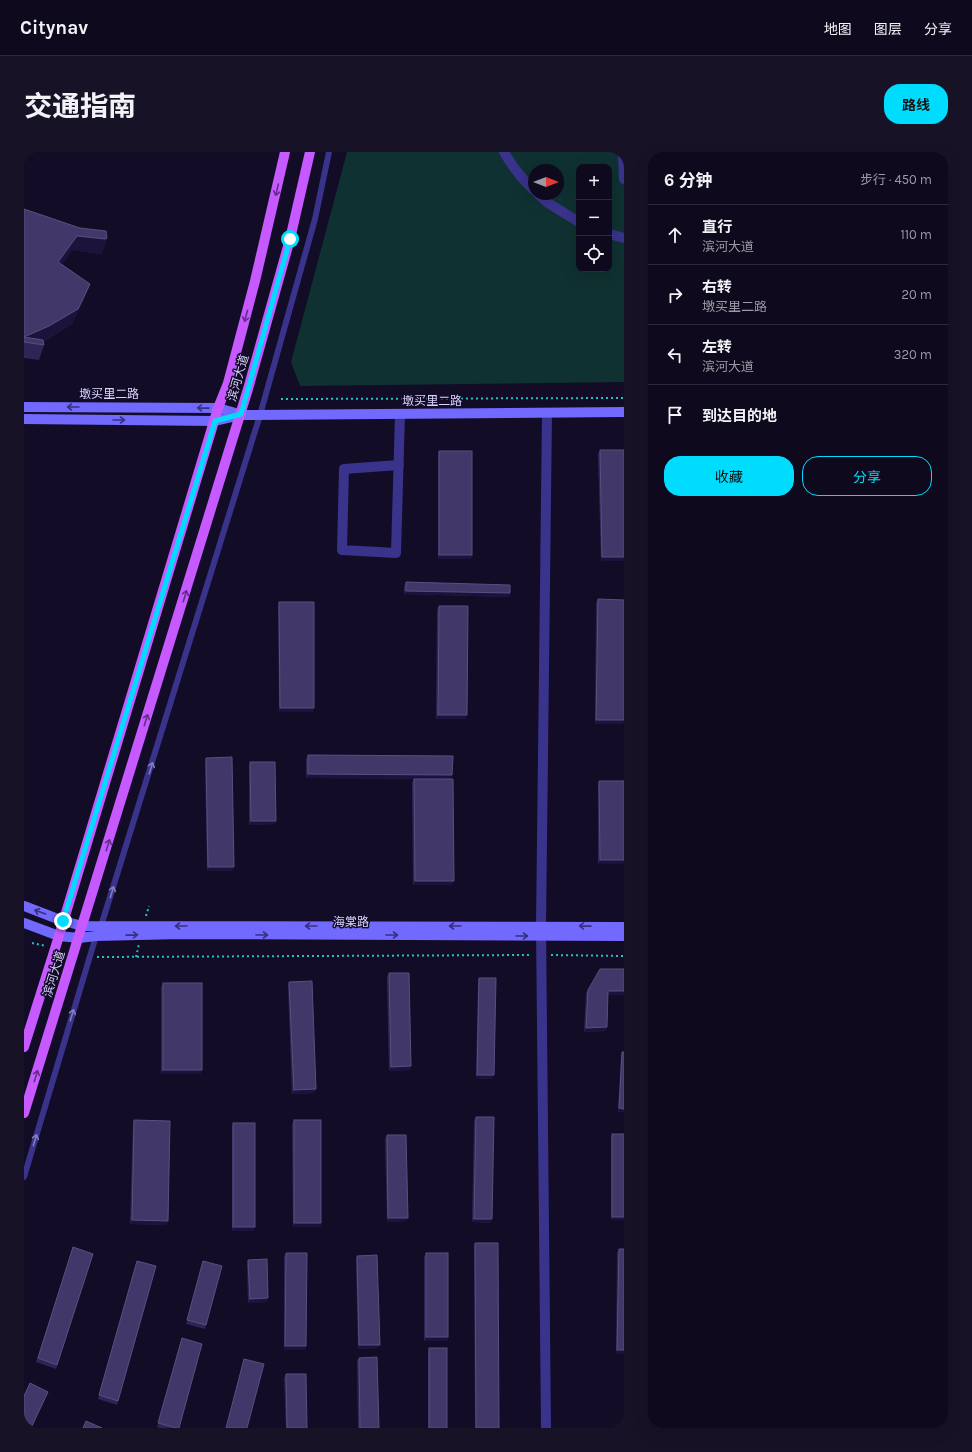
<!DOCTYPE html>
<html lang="zh">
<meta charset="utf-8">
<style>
body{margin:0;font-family:Karla,"Noto Sans SC",sans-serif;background:#171226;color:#f1f3f6}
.controls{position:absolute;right:12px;top:12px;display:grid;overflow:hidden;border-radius:8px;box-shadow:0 4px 16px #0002}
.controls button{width:36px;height:36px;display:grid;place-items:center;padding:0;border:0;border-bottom:1px solid #2e2a3b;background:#0e091d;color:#f1f3f6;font:20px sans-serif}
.compass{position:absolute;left:504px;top:12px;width:36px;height:36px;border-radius:50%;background:#0e091d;box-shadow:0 4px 16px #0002;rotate:90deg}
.stop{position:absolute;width:12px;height:12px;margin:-9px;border:3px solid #00dcfd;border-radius:50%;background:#fff}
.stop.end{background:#00dcfd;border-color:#fff;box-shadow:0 1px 4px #0008}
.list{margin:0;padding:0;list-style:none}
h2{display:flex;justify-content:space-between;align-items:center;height:52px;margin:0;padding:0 16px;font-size:17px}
h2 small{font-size:13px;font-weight:400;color:#9b9aa4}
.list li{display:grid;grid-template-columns:26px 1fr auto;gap:12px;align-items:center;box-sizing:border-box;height:60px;padding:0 16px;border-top:1px solid #2e2a3b}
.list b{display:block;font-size:15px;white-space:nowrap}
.list p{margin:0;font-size:13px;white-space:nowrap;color:#9b9aa4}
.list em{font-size:13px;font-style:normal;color:#9b9aa4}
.actions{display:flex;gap:8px;padding:12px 16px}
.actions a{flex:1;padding:9px 0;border:1px solid #00dcfd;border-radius:16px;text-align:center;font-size:14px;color:#00dcfd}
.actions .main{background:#00dcfd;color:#111}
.icon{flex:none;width:22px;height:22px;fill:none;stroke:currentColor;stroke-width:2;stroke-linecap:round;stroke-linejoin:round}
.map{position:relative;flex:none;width:600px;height:1276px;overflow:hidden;border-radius:16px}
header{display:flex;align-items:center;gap:24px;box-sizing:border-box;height:56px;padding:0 20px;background:#0e091d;border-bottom:1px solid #2e2a3b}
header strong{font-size:19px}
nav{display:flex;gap:22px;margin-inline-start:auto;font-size:14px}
.intro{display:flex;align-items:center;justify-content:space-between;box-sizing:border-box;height:96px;padding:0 24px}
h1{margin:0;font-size:28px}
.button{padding:10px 18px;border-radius:16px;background:#00dcfd;color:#111;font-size:14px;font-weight:700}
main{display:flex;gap:24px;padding:0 24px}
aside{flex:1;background:#0e091d;border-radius:16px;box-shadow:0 4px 16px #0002}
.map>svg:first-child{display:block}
.green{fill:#0f3131;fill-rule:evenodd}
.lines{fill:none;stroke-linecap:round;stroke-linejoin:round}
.path{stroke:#22c3bf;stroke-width:2;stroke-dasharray:2 3;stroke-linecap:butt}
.lane{stroke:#39338b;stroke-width:6}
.street{stroke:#39338b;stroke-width:10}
.secondary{stroke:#7269ff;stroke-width:10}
.primary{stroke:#c659ff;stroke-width:10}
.wall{fill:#302457}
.shaded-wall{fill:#1c133c}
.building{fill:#423769;stroke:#5a4f80}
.oneway{stroke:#632f88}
.oneway2{stroke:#38317d}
.oneway3{stroke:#817bbf}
.route{stroke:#00dcfd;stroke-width:5}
.labels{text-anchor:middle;stroke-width:3;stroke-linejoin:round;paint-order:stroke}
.street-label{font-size:12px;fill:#d9d2ff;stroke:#120c27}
</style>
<header>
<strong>Citynav</strong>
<nav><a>地图</a><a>图层</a><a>分享</a></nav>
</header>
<div class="intro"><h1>交通指南</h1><a class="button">路线</a></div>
<main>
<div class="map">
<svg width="600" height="1276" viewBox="0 0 600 1276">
<rect width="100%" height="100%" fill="#120c27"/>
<path class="green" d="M323,0H595V21L600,33V230L276,234L267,210ZM555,15H585V117H555ZM510,18H534V42H510Z"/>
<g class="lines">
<g class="path">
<polyline points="257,247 600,246"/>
<polyline points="122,764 125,754"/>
<polyline points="8,791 22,794"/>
<polyline points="527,803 600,804"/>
<polyline points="73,805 507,803"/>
<polyline points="112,805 115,792"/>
</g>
<polyline class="lane" points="0,1025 72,784 77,774 236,263 291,67 305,0"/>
<g class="street">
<path d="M480,0C488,14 498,27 510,38"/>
<polyline points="599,0 600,27"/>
<polyline points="514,42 524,51 555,70"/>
<polyline points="585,82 600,86"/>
<polyline points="375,313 320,317 318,398 372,401 376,262"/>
<polyline points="522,1276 517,774 523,261"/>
</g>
<g class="secondary">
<polyline points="0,255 194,256 215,262"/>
<polyline points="0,267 191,269 217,263 600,260"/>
<polyline points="0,754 39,769 59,774 600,775"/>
<polyline points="0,771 35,784 55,786 72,784 157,782 600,784"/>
</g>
<g class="primary">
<polyline points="0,895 35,784 194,256 204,231 231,129 261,0"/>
<polyline points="0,961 224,237 266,87 286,0"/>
</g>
</g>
<g class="wall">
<polygon points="0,57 83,86 78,101 76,102 48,98 38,112 66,132 60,147 48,172 19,190 20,193 15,208 0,206"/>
<polygon points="576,298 600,409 577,409 574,302"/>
<polygon points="415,299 448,403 447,407 414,407 414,303"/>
<polygon points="382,430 486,441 485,445 380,442 380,434"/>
<polygon points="574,447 600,568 598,572 571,572 572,451"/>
<polygon points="255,450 289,560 255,560 254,454"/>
<polygon points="415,454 442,567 412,567 413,458"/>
<polygon points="284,603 427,627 282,626 282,607"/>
<polygon points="182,606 208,719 183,719 181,609"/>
<polygon points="226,610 251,672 225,673 225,614"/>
<polygon points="390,627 428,733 389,733 388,631"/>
<polygon points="575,629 600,629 600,712 574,712 574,633"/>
<polygon points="365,821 386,918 365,919 363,825"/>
<polygon points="455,826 468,927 452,926 454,829"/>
<polygon points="265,830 292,937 290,941 268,942 264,834"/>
<polygon points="139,831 177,922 137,922 137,835"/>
<polygon points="564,838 584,843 582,879 560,880 562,841"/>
<polygon points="598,900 600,960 594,960 597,904"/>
<polygon points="452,965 468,1067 466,1071 448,1070 450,969"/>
<polygon points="110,968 144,1069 142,1073 106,1072 109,972"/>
<polygon points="270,968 297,1071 296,1075 269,1075 268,972"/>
<polygon points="209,971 230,1079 208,1079 208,975"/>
<polygon points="588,982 600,1068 587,1068 587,986"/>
<polygon points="363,983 382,1069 363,1070 361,987"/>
<polygon points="451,1091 475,1276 451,1276 450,1095"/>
<polygon points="49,1095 69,1102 32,1217 12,1210"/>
<polygon points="595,1097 600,1202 592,1202 593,1101"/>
<polygon points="262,1101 282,1194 281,1198 260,1198 260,1105"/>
<polygon points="402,1101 424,1185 423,1189 400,1189 400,1105"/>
<polygon points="333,1104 354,1196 334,1197 332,1108"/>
<polygon points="224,1108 243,1150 224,1151 223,1112"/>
<polygon points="113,1109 94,1249 93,1253 74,1247"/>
<polygon points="179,1109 182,1173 181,1177 162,1172"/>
<polygon points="158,1186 155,1276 136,1276 133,1275"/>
<polygon points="405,1196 423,1276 404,1276 404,1200"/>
<polygon points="335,1206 355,1276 334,1276 333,1209"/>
<polygon points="262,1222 283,1276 262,1276 260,1226"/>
</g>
<g class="shaded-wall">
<polygon points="53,84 83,86 78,101 76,102 48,98 29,125 34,110"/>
<polygon points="66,132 60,147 48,172 20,189 13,192 0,185"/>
<polygon points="415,403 448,403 447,407 414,407"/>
<polygon points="578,405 600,405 600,409 577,409"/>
<polygon points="382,439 486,441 485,445 380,442"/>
<polygon points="256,556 290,556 289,560 255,560"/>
<polygon points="414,563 443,563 442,567 412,567"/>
<polygon points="572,568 600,568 598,572 571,572"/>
<polygon points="284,622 428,623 427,627 282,626"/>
<polygon points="227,669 252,669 251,672 225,673"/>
<polygon points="576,708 600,708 600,712 574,712"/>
<polygon points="184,715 210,715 208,719 183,719"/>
<polygon points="391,729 430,729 428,733 389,733"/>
<polygon points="584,839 600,839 600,843 582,843"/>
<polygon points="583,875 582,879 560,880 562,876"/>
<polygon points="387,914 386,918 365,919 367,915"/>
<polygon points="139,918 178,918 177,922 137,922"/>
<polygon points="453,923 470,923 468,927 452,926"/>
<polygon points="292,937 290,941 268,942 270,938"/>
<polygon points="595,956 600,957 600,960 594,960"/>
<polygon points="588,1065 600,1065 600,1068 587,1068"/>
<polygon points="364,1066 384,1066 382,1069 363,1070"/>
<polygon points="450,1067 468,1067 466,1071 448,1070"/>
<polygon points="108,1068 144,1069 142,1073 106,1072"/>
<polygon points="270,1071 297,1071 296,1075 269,1075"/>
<polygon points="209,1075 231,1075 230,1079 208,1079"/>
<polygon points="244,1146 243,1150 224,1151 226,1147"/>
<polygon points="402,1185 424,1185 423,1189 400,1189"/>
<polygon points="335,1193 356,1193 354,1196 334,1197"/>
<polygon points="261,1194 282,1194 281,1198 260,1198"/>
<polygon points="593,1198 600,1198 600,1202 592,1202"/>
</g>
<g class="building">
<polygon points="0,57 56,76 82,79 83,86 81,87 53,84 34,110 66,132 54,157 25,174 0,185"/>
<polygon points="0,185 19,188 20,193 0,190"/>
<polygon points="576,298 600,298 600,405 578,405"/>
<rect x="415" y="299" width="33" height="104"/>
<polygon points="382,430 486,433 486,441 382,439"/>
<polygon points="574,447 600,448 600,568 572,568"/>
<polygon points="255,450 290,450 290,556 256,556"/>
<polygon points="415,454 444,454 443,563 414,563"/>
<polygon points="284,603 429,604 428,623 284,622"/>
<polygon points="208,605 210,715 184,715 182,606"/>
<polygon points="226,610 251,610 252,669 227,669"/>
<polygon points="390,627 429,627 430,729 391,729"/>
<polygon points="575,629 600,629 600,708 576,708"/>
<polygon points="576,817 600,817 600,839 584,839 583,875 562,876 564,838"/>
<polygon points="365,821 385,821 387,914 367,915"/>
<polygon points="455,826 472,826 470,923 453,923"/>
<polygon points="288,829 292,937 270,938 265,830"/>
<rect x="139" y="831" width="39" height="87"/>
<polygon points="598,900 600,900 600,957 595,956"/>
<polygon points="452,965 470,965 468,1067 450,1067"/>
<polygon points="110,968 146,969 144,1069 108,1068"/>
<rect x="270" y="968" width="27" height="103"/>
<rect x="209" y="971" width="22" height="104"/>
<rect x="588" y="982" width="12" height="83"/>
<polygon points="363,983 382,983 384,1066 364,1066"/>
<polygon points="451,1091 474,1091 475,1276 452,1276"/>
<polygon points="49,1095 69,1102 33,1213 14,1206"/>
<polygon points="595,1097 600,1097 600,1198 593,1198"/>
<polygon points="262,1101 283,1101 282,1194 261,1194"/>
<rect x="402" y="1101" width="22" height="84"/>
<polygon points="353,1103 356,1193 335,1193 333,1104"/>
<polygon points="243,1107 244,1146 226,1147 224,1108"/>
<polygon points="113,1109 132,1114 94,1249 75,1243"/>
<polygon points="179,1109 198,1114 182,1173 163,1168"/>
<polygon points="158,1186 178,1192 155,1276 152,1276 134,1271"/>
<rect x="405" y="1196" width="18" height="80"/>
<polygon points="353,1205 355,1276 336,1276 335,1206"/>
<polygon points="220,1207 240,1212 223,1276 202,1276"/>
<polygon points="262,1222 282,1222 283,1276 263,1276"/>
<polygon points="6,1231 24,1240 7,1276 0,1276 0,1244"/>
<polygon points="62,1269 78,1276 59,1276"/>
</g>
<defs><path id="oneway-shaft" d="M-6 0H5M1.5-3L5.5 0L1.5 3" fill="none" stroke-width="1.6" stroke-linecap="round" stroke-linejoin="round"/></defs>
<g class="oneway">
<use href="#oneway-shaft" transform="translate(253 38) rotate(103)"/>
<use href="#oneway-shaft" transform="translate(222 164) rotate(105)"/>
<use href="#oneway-shaft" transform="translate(161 444) rotate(-73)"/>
<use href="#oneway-shaft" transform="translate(122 568) rotate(-73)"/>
<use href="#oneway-shaft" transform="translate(84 693) rotate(-73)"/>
<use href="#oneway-shaft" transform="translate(12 924) rotate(-73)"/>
</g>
<g class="oneway2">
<use href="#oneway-shaft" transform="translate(49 255) rotate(-180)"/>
<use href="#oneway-shaft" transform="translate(179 256) rotate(-179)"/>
<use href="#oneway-shaft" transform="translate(95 268)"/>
<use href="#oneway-shaft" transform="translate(16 760) rotate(-160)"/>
<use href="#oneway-shaft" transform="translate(157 774) rotate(180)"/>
<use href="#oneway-shaft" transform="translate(287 774) rotate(180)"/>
<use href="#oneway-shaft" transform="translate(431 774) rotate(180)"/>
<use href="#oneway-shaft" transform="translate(561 774) rotate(-179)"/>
<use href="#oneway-shaft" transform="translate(108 783) rotate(-1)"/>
<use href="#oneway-shaft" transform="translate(238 783)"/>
<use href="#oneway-shaft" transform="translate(368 783)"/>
<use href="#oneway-shaft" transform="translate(498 784)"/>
</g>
<g class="oneway3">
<use href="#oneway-shaft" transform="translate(127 616) rotate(-73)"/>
<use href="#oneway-shaft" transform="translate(88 740) rotate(-73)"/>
<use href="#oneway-shaft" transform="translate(48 863) rotate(-73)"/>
<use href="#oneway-shaft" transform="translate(11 988) rotate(-73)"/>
</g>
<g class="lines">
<polyline class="route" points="39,769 191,269 217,262 266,87"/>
</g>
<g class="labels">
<g class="street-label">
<text transform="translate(214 226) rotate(-74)" y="4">滨河大道</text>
<text x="85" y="246">墩买里二路</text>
<text x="408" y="253">墩买里二路</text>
<text x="327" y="774">海棠路</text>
<text transform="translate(30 822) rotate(-73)" y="4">滨河大道</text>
</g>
</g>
</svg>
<div class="controls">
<button>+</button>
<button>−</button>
<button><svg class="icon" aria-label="locate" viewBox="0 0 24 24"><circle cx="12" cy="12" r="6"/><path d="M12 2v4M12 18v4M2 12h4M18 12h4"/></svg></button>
</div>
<svg class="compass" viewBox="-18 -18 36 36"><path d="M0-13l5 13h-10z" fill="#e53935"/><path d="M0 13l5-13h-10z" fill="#9b9aa4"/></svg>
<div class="stop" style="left:266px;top:87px"></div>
<div class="stop end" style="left:39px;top:769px"></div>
</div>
<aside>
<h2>6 分钟<small>步行 · 450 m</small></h2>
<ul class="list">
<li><svg class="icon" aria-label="ahead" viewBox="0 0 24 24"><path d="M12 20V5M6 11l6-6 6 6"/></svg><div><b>直行</b><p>滨河大道</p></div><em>110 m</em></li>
<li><svg class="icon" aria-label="right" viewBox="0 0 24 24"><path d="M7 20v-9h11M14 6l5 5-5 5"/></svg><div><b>右转</b><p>墩买里二路</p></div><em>20 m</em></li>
<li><svg class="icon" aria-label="left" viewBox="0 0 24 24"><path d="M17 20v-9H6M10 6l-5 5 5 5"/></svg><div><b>左转</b><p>滨河大道</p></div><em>320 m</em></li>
<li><svg class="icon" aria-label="arrive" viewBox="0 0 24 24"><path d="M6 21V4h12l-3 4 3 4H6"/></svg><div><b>到达目的地</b></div></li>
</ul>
<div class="actions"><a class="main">收藏</a><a>分享</a></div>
</aside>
</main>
